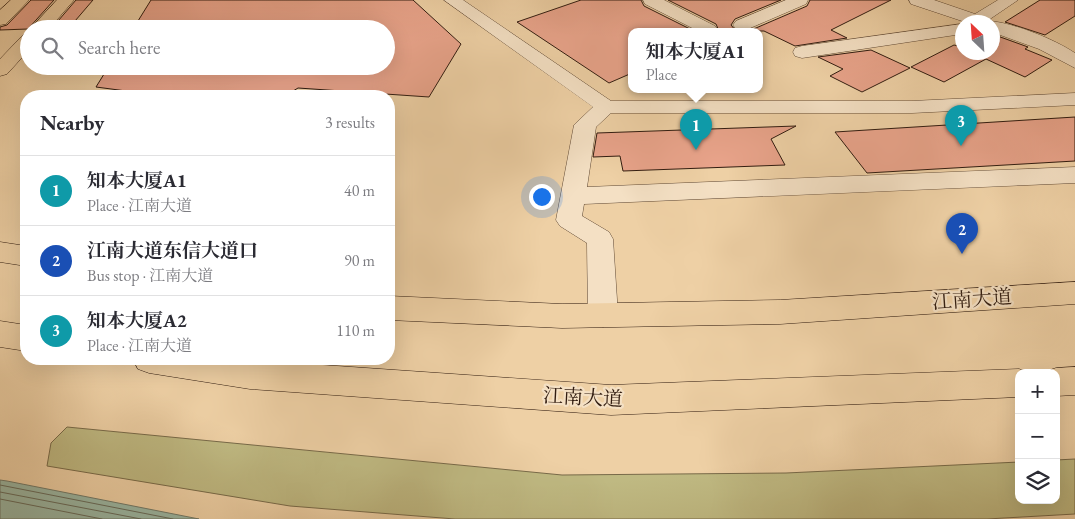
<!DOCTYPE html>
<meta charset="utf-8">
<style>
body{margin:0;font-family:"EB Garamond","Noto Serif SC",serif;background:#f2f2f3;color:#2b2b33}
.controls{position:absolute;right:15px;bottom:15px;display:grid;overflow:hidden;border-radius:10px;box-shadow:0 5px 20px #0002}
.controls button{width:45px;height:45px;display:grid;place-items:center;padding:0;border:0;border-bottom:1px solid #e1e1e2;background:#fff;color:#2b2b33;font:25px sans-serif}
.compass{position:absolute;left:955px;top:15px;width:45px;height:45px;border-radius:50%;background:#fff;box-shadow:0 5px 20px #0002;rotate:335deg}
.you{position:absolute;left:541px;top:196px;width:18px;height:18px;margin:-12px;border:4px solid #fff;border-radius:50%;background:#1a73e8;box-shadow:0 0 0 8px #1a73e833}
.badge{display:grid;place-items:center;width:32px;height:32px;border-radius:50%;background:#2563eb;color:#fff;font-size:16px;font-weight:700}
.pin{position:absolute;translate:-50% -41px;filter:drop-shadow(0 1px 2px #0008)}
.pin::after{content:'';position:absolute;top:26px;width:18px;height:15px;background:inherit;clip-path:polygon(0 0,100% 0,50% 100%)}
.popup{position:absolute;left:628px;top:28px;width:135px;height:65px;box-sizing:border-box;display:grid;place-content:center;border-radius:10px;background:#fff;filter:drop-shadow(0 1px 4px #0005);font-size:16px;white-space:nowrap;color:#7c7c81}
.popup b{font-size:19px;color:#2b2b33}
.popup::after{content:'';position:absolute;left:50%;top:100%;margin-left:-10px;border:10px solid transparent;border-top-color:#fff}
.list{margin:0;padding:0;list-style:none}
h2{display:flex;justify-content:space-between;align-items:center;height:65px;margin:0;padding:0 20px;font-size:21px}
h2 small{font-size:16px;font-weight:400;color:#7c7c81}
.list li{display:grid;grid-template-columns:32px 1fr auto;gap:15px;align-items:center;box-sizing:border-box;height:70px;padding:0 20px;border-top:1px solid #e1e1e2}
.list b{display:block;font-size:19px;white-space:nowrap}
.list p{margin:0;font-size:16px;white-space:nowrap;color:#7c7c81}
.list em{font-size:16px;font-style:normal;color:#7c7c81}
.icon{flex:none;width:28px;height:28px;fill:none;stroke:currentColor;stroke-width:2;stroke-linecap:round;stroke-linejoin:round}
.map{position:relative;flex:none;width:1075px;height:519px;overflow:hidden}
.search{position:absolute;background:#fff;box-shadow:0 5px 20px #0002;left:20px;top:20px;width:375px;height:55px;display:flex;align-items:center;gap:12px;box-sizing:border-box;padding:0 18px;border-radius:28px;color:#7c7c81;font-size:19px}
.panel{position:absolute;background:#fff;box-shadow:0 5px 20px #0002;left:20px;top:90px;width:375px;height:275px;border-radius:20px}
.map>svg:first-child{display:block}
.green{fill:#bfb982;stroke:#786a49}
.water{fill:#9ab7a4;stroke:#707969}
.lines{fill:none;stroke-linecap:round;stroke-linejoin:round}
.shore{stroke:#666a5a;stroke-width:1}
.building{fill:#e8a38a;stroke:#311c10}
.minor-casing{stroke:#604935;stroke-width:1}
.major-casing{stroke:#311c10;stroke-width:1}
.minor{fill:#f4e0c4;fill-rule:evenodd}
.major{fill:#eed0a5;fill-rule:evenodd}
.labels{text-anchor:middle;stroke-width:4.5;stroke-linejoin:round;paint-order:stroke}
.street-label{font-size:20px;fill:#311c10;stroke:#f4e0c4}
</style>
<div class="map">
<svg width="1075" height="519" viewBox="0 0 1075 519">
<rect width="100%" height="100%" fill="#eed0a5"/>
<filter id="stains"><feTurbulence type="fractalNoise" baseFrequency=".004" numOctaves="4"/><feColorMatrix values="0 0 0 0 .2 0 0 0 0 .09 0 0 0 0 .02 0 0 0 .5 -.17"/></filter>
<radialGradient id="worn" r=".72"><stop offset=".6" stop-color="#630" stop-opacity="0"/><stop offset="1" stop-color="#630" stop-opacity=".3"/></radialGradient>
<polygon class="green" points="67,427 562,475 786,473 1019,462 1019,500 1056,500 1056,460 1075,459 1075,514 987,519 455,519 290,506 47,466 51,443"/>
<polygon class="water" points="0,480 7,481 199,519 0,519"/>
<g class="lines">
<g class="shore">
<polyline points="0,485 173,519"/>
<polyline points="0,492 141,519"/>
<polyline points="0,499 102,519"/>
</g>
</g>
<g class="building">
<polygon points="31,0 54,0 28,29 0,30 0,27 7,25"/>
<polygon points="76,0 93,0 69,28 52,28"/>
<polygon points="151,0 413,0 461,44 429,97 298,88 285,96 164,96 96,87 109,66 386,66 386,29 133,29"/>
<polygon points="581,0 641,0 644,6 694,31 632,31 632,73 609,83 517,22"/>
<polygon points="668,0 781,0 735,19 731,25 736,31 749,31 807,6 810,0 891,0 831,30 847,38 795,46 764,31 719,31 716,24"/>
<polygon points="1040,0 1075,0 1075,16 1045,35 1005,22"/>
<polygon points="992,34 1028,47 1025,49 1052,60 1025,77 986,59 944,82 911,67 954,45 962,47 962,52 992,52"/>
<polygon points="871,50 910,68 862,92 830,76 843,69 818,57"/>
<polygon points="1075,117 1075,161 867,173 835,132"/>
<polygon points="796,126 771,139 785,165 623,171 620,156 593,157 597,133"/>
</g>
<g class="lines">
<defs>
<g id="minor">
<polygon points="444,0 463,0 611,101 912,101 1075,93 1075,105 912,113 611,113 596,127 587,187 1075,167 1075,183 584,204 582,216 609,232 613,239 618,315 614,323 603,327 592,323 588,315 587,243 560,226 556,220 574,125 593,107"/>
<polygon points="643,0 664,0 715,26 718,30 698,31 645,4"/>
<polygon points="786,0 808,0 806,4 748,29 736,29 733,25 736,21"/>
<path d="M909,0H934L975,14L998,0H1018L990,19L991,21C1016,24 1054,39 1075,53V68L1039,49L992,32V22H965L911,4Z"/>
<polygon points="962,24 962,34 802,58 795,56 793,52 795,48 802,46"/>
</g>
<g id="major">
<polygon points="11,0 29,0 6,24 0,25 0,10"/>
<polygon points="57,0 74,0 49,29 30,29"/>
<polygon points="29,34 29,50 7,74 0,76 0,59 23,35"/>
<polygon points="0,242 26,246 26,266 0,262"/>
<polygon points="1075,282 1075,304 780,324 562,328 389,320 389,296 562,304 780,300"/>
<polygon points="0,321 26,325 26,351 0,347"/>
<polygon points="133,359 236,359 611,385 1019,369 1030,373 1019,373 1019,397 611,415 250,389 149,373 138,369"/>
<polygon points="1075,367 1075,395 1056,396 1056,373 1044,372 1056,368"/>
</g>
</defs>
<use href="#minor" class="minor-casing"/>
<use href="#major" class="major-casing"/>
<use href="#minor" class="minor"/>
<use href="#major" class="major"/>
</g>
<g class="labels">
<g class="street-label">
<text transform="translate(972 299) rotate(-4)" y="7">江南大道</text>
<text transform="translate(583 397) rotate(3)" y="7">江南大道</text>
</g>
</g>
<rect width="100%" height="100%" filter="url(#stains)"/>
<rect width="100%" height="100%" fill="url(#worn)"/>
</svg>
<div class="controls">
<button>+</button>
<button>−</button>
<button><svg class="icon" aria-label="layers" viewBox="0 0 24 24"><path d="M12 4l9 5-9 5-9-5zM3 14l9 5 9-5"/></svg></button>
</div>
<svg class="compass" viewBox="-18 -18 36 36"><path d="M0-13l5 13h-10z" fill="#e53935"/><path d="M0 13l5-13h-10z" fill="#7c7c81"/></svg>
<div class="you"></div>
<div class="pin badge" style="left:696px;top:150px;background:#0f9aa8">1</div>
<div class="popup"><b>知本大厦A1</b>Place</div>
<div class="pin badge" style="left:962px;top:254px;background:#1a4fb4">2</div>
<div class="pin badge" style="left:961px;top:146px;background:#0f9aa8">3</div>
<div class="search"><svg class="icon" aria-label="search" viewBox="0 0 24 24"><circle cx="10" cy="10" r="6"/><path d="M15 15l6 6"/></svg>Search here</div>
<section class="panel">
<h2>Nearby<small>3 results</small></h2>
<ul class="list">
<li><span class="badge" style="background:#0f9aa8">1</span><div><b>知本大厦A1</b><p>Place · 江南大道</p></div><em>40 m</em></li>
<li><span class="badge" style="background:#1a4fb4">2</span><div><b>江南大道东信大道口</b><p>Bus stop · 江南大道</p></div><em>90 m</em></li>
<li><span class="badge" style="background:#0f9aa8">3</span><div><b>知本大厦A2</b><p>Place · 江南大道</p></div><em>110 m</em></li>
</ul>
</section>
</div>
